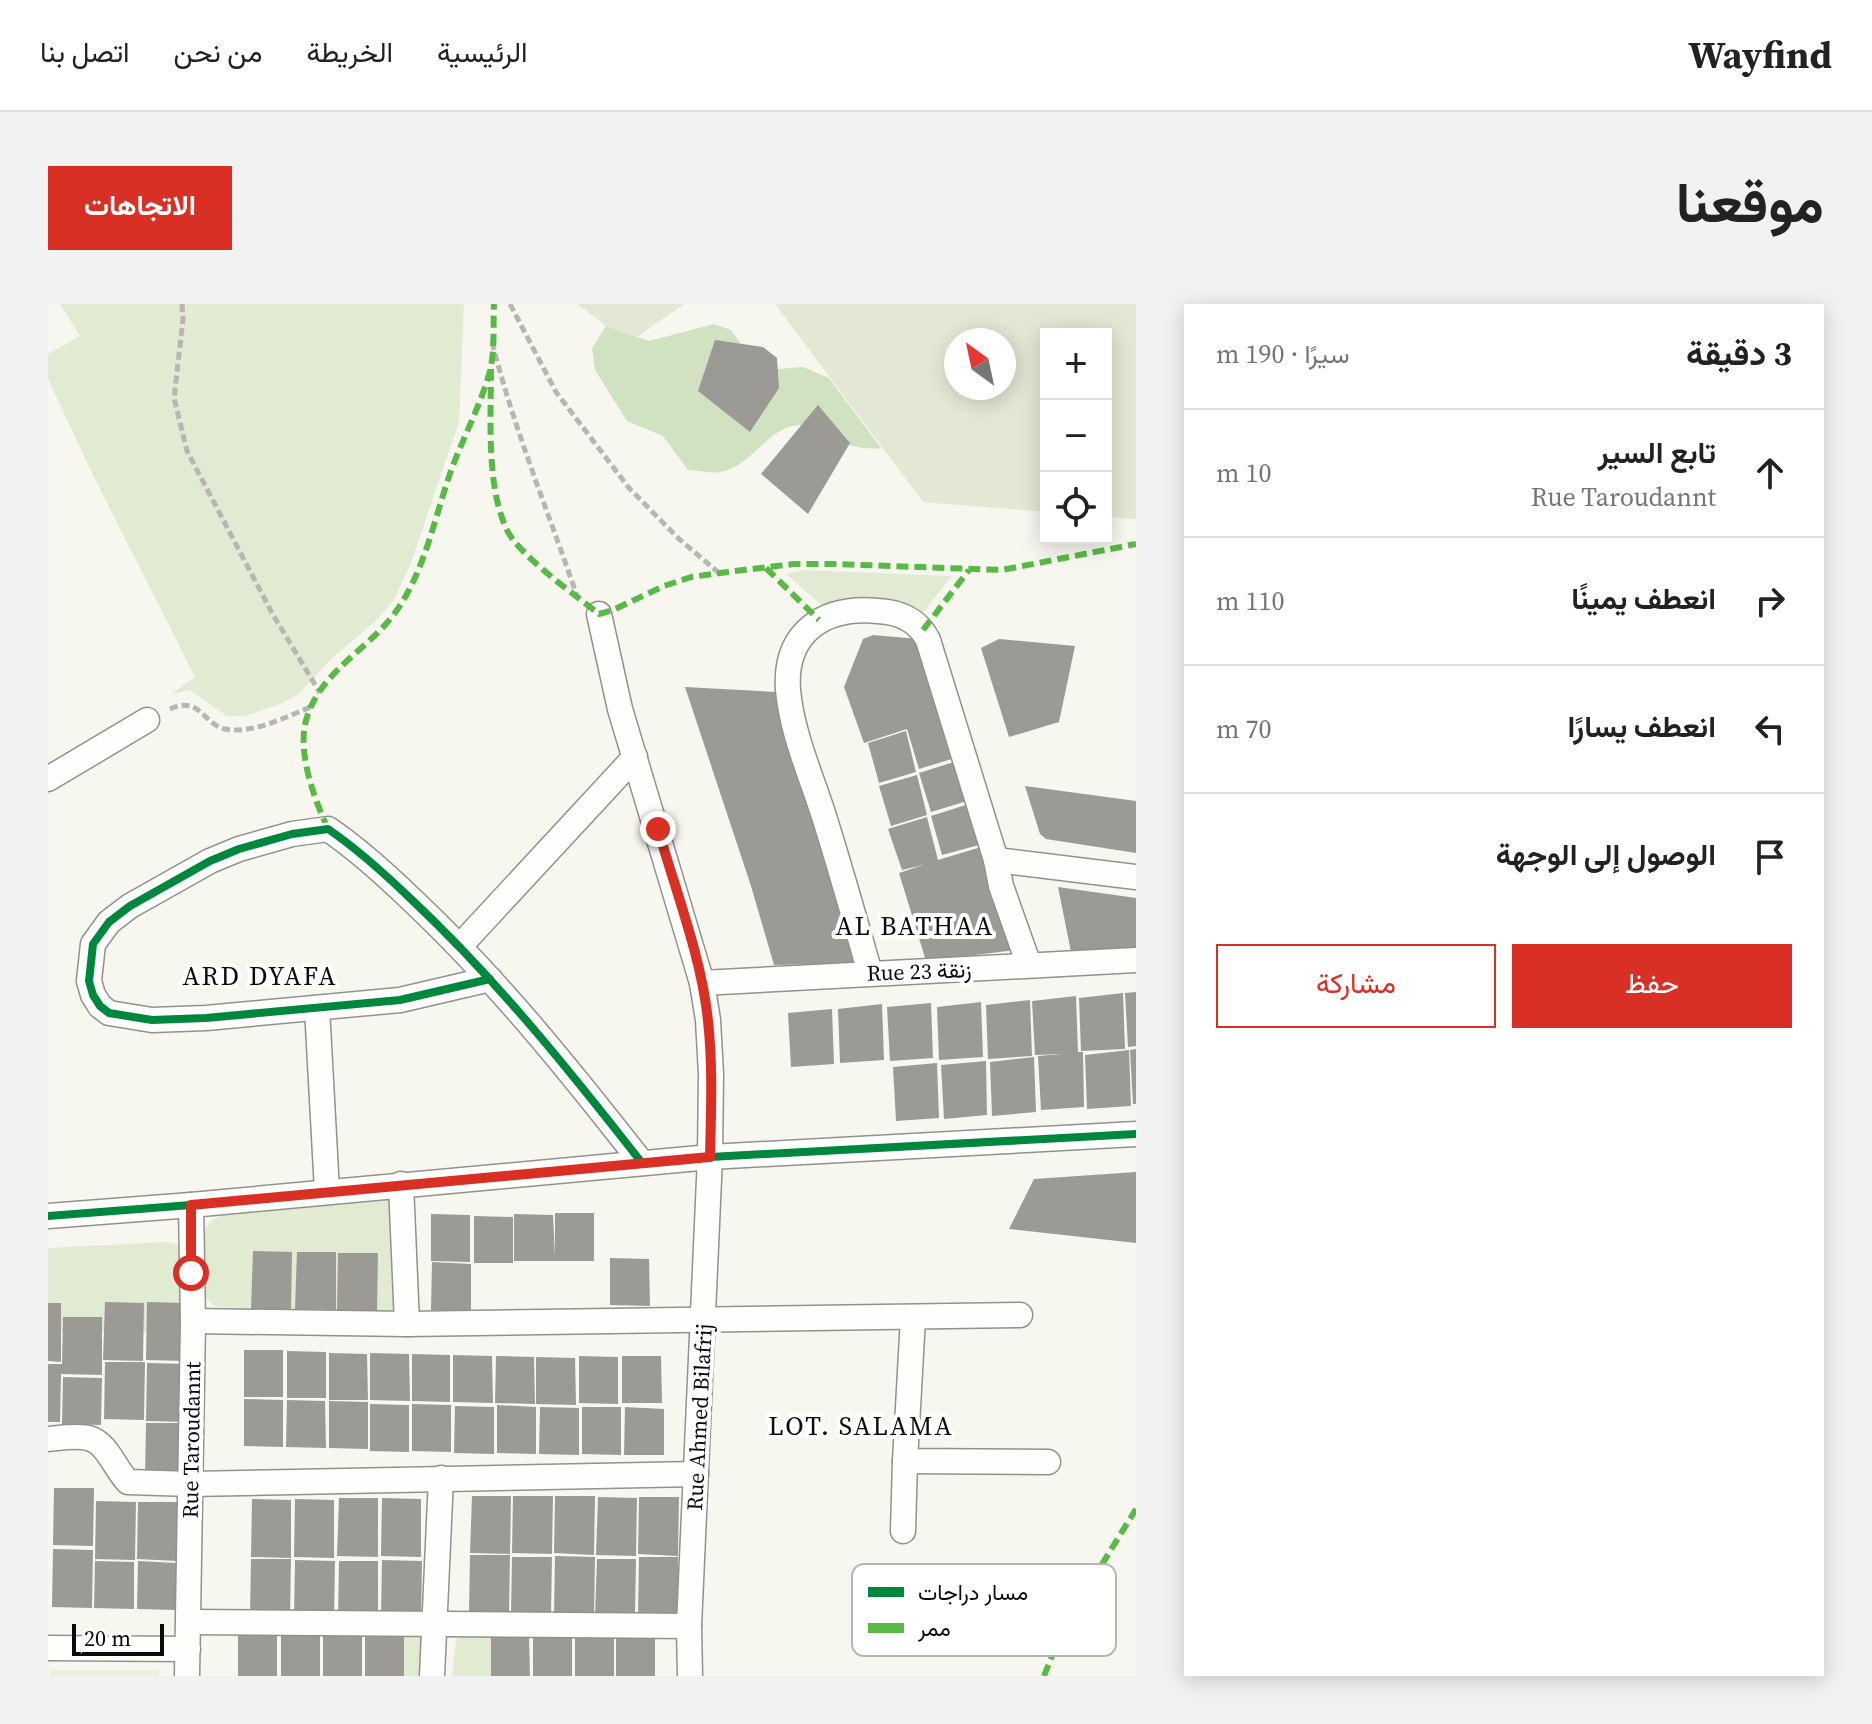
<!DOCTYPE html>
<html lang="ar">
<meta charset="utf-8">
<style>
body{margin:0;font-family:"Source Serif 4",Vazirmatn,serif;background:#f2f2f2;color:#222;direction:rtl}
.controls{position:absolute;right:24px;top:24px;display:grid;overflow:hidden;border-radius:0px;box-shadow:0 4px 20px #0003}
.controls button{width:72px;height:72px;display:grid;place-items:center;padding:0;border:0;border-bottom:2px solid #e0e0e0;background:#fff;color:#222;font:40px sans-serif}
.compass{position:absolute;left:896px;top:24px;width:72px;height:72px;border-radius:50%;background:#fff;box-shadow:0 4px 20px #0003;rotate:327deg}
.scale{position:absolute;left:24px;bottom:20px;width:92px;box-sizing:border-box;padding-left:8px;border:4px solid #0b0b0b;border-top:0;font-size:22px;line-height:28px;white-space:nowrap;color:#0b0b0b;-webkit-text-stroke:6px #fff;paint-order:stroke}
.stop{position:absolute;width:24px;height:24px;margin:-18px;border:6px solid #d93025;border-radius:50%;background:#fff}
.stop.end{background:#d93025;border-color:#fff;box-shadow:0 2px 8px #0008}
.list{margin:0;padding:0;list-style:none}
h2{display:flex;justify-content:space-between;align-items:center;height:104px;margin:0;padding:0 32px;font-size:34px}
h2 small{font-size:26px;font-weight:400;color:#767676}
.list li{display:grid;grid-template-columns:52px 1fr auto;gap:24px;align-items:center;box-sizing:border-box;height:128px;padding:0 32px;border-top:2px solid #e0e0e0}
.list b{display:block;font-size:30px;white-space:nowrap}
.list p{margin:0;font-size:26px;white-space:nowrap;color:#767676}
.list em{font-size:26px;font-style:normal;color:#767676}
.actions{display:flex;gap:16px;padding:24px 32px}
.actions a{flex:1;padding:18px 0;border:2px solid #d93025;border-radius:0px;text-align:center;font-size:28px;color:#d93025}
.actions .main{background:#d93025;color:#fff}
.icon{flex:none;width:44px;height:44px;fill:none;stroke:currentColor;stroke-width:2;stroke-linecap:round;stroke-linejoin:round}
.map{position:relative;flex:none;width:1088px;height:1372px;overflow:hidden;direction:ltr;border-radius:0px}
header{display:flex;align-items:center;gap:48px;box-sizing:border-box;height:112px;padding:0 40px;background:#fff;border-bottom:2px solid #e0e0e0}
header strong{font-size:38px}
nav{display:flex;gap:44px;margin-inline-start:auto;font-size:28px}
.intro{display:flex;align-items:center;justify-content:space-between;box-sizing:border-box;height:192px;padding:0 48px}
h1{margin:0;font-size:56px}
.button{padding:20px 36px;border-radius:0px;background:#d93025;color:#fff;font-size:28px;font-weight:700}
main{display:flex;gap:48px;padding:0 48px}
aside{flex:1;background:#fff;border-radius:0px;box-shadow:0 4px 20px #0003}
.map>svg:first-child{display:block}
.green{fill:#e0ebd2}
.forest{fill:#d0e2c1}
.cemetery{fill:#e3e8d5;fill-rule:evenodd}
.pitch{fill:#e9f0db}
.building{fill:#9b9a95}
.lines{fill:none;stroke-linecap:round;stroke-linejoin:round}
.minor-casing{stroke:#92918e;stroke-width:27}
.path{stroke:#b7b6b5;stroke-width:5;stroke-dasharray:8 4;stroke-linecap:butt}
.minor{stroke:#fefefd;stroke-width:24}
.quiet{stroke:#58b947;stroke-width:6;stroke-dasharray:12 6;stroke-linecap:butt}
.cycleway-casing{stroke:#fff;stroke-width:13}
.cycleway{stroke:#00873e;stroke-width:8}
.route{stroke:#d93025;stroke-width:10}
.labels{text-anchor:middle;stroke-width:8;stroke-linejoin:round;paint-order:stroke}
.street-label{font-size:22px;fill:#0b0b0b;stroke:#fff}
.quarter-label{font-size:26px;letter-spacing:2px;fill:#0b0b0b;stroke:#fff}
.key{fill:#fff;stroke:#b6b6b6;stroke-width:2}
.key-label{font-size:22px;fill:#0b0b0b}
</style>
<header>
<strong>Wayfind</strong>
<nav><a>الرئيسية</a><a>الخريطة</a><a>من نحن</a><a>اتصل بنا</a></nav>
</header>
<div class="intro"><h1>موقعنا</h1><a class="button">الاتجاهات</a></div>
<main>
<aside>
<h2>3 دقيقة<small>سيرًا · 190 m</small></h2>
<ul class="list">
<li><svg class="icon" aria-label="ahead" viewBox="0 0 24 24"><path d="M12 20V5M6 11l6-6 6 6"/></svg><div><b>تابع السير</b><p>Rue Taroudannt</p></div><em>10 m</em></li>
<li><svg class="icon" aria-label="right" viewBox="0 0 24 24"><path d="M7 20v-9h11M14 6l5 5-5 5"/></svg><div><b>انعطف يمينًا</b></div><em>110 m</em></li>
<li><svg class="icon" aria-label="left" viewBox="0 0 24 24"><path d="M17 20v-9H6M10 6l-5 5 5 5"/></svg><div><b>انعطف يسارًا</b></div><em>70 m</em></li>
<li><svg class="icon" aria-label="arrive" viewBox="0 0 24 24"><path d="M6 21V4h12l-3 4 3 4H6"/></svg><div><b>الوصول إلى الوجهة</b></div></li>
</ul>
<div class="actions"><a class="main">حفظ</a><a>مشاركة</a></div>
</aside>
<div class="map">
<svg width="1088" height="1372" viewBox="0 0 1088 1372">
<rect width="100%" height="100%" fill="#f8f7ef"/>
<g class="green">
<polygon points="12,0 416,0 411,118 363,259 346,296 330,315 283,355 251,390 232,400 197,412 179,412 141,386 123,390 147,373 43,167 0,75 0,50 32,32"/>
<path d="M754,266L904,272L872,312C840,288 813,292 776,303L738,270Z"/>
<polygon points="345,894 348,1009 168,1003 158,994 156,926 163,917 176,910"/>
<polygon points="118,938 131,941 135,947 139,1028 0,1028 0,944"/>
<polygon points="443,1331 453,1372 404,1372 408,1336 412,1332"/>
<polygon points="344,1332 379,1333 377,1372 343,1372"/>
</g>
<path class="forest" d="M666,20L683,26L693,40L730,65L755,63L781,74L833,144C817,146 800,142 785,136C774,132 762,121 751,121C719,123 704,163 672,168C662,170 650,166 640,166L615,132L579,117L547,66L544,44L558,22L601,37Z"/>
<g class="cemetery">
<polygon points="529,0 636,0 589,33 558,22"/>
<path d="M727,0H1088V215L1058,213V30H998V208L875,198ZM908,36H956V84H908Z"/>
</g>
<rect class="pitch" x="2" y="1366" width="109" height="6"/>
<g class="building">
<polygon points="667,36 715,43 729,54 731,84 702,128 650,87"/>
<polygon points="770,101 802,139 760,210 713,170"/>
<polygon points="825,331 870,335 907,454 871,465 859,425 816,439 796,383 815,335"/>
<polygon points="951,335 1027,342 1011,418 961,433 933,344"/>
<polygon points="637,383 729,388 812,659 726,661 703,582"/>
<polygon points="858,427 868,468 831,479 820,439"/>
<polygon points="909,457 919,497 883,508 871,469"/>
<polygon points="869,471 879,511 843,522 831,482"/>
<polygon points="977,482 1088,497 1088,549 998,535 992,530"/>
<polygon points="921,500 931,541 894,551 883,512"/>
<polygon points="879,513 890,556 933,543 968,646 878,657 851,569 875,561 854,566 840,525"/>
<polygon points="1010,583 1088,594 1088,643 1023,648"/>
<polygon points="1088,688 1088,742 1080,743 1077,689"/>
<polygon points="1075,689 1077,745 1033,747 1031,694"/>
<polygon points="1028,692 1030,748 1035,748 1036,803 993,806 990,752 1013,750 987,751 984,697"/>
<polygon points="982,696 984,752 940,755 938,701"/>
<polygon points="933,698 935,753 891,756 889,703"/>
<polygon points="883,699 885,754 842,757 839,703"/>
<polygon points="834,700 836,756 792,759 790,705"/>
<polygon points="784,705 786,760 743,763 740,709"/>
<polygon points="1088,745 1088,800 1085,800 1082,746"/>
<polygon points="1081,746 1083,802 1039,805 1037,751"/>
<polygon points="986,753 988,808 944,812 942,758"/>
<polygon points="938,757 939,811 896,815 893,761"/>
<polygon points="889,759 891,814 848,817 845,763"/>
<polygon points="1088,868 1088,939 961,925 986,875"/>
<polygon points="507,909 546,909 546,957 466,957 466,910 505,911 507,952"/>
<polygon points="383,910 422,911 422,958 383,957"/>
<polygon points="426,912 465,913 465,959 426,959"/>
<polygon points="205,947 244,948 243,1006 203,1005"/>
<polygon points="249,948 288,948 288,1006 247,1005"/>
<polygon points="290,949 330,949 329,1007 289,1007"/>
<polygon points="562,954 601,955 602,1002 562,1001"/>
<polygon points="384,958 423,960 423,1007 383,1006"/>
<polygon points="57,998 96,999 95,1057 55,1056"/>
<polygon points="99,998 139,999 138,1057 98,1056"/>
<polygon points="0,999 13,999 13,1058 0,1057"/>
<polygon points="15,1013 54,1013 54,1071 13,1070 12,1118 0,1118 0,1060 14,1060"/>
<rect x="196" y="1046" width="39" height="47"/>
<polygon points="239,1047 278,1048 278,1094 239,1094"/>
<polygon points="281,1049 319,1050 320,1096 281,1096"/>
<polygon points="322,1049 361,1050 362,1097 322,1096"/>
<polygon points="364,1050 402,1051 402,1098 364,1097"/>
<polygon points="405,1051 444,1052 445,1099 405,1098"/>
<polygon points="448,1052 486,1053 487,1100 447,1099"/>
<polygon points="531,1052 570,1053 570,1100 531,1099"/>
<polygon points="574,1052 613,1052 614,1099 574,1099"/>
<polygon points="488,1053 527,1054 528,1101 488,1100"/>
<polygon points="57,1058 97,1058 96,1116 56,1115"/>
<polygon points="99,1059 139,1060 139,1118 98,1117"/>
<polygon points="15,1073 54,1074 53,1121 14,1120"/>
<polygon points="196,1095 235,1096 235,1143 196,1142"/>
<polygon points="239,1096 277,1097 278,1144 238,1143"/>
<polygon points="281,1097 320,1098 320,1145 281,1144"/>
<polygon points="322,1100 361,1101 361,1148 322,1147"/>
<polygon points="364,1100 403,1101 403,1148 364,1147"/>
<polygon points="449,1101 488,1103 488,1150 449,1149"/>
<polygon points="407,1102 446,1103 446,1150 406,1149"/>
<polygon points="492,1103 531,1104 531,1151 491,1150"/>
<polygon points="534,1103 573,1103 573,1151 534,1150"/>
<polygon points="577,1103 616,1105 616,1151 576,1151"/>
<polygon points="98,1119 137,1119 137,1177 97,1176"/>
<polygon points="6,1184 46,1184 45,1242 5,1241"/>
<polygon points="424,1192 463,1192 462,1250 422,1249"/>
<polygon points="465,1192 505,1192 504,1250 464,1249"/>
<polygon points="507,1192 547,1192 546,1251 506,1249"/>
<polygon points="550,1193 589,1194 588,1252 548,1251"/>
<polygon points="591,1193 631,1193 630,1252 590,1250"/>
<polygon points="291,1194 330,1194 330,1253 289,1252"/>
<polygon points="334,1194 373,1195 373,1253 333,1252"/>
<polygon points="204,1195 243,1196 243,1254 203,1253"/>
<polygon points="247,1195 286,1196 286,1254 246,1253"/>
<polygon points="48,1197 88,1198 87,1256 47,1255"/>
<polygon points="90,1198 130,1198 129,1257 89,1255"/>
<polygon points="5,1245 45,1246 44,1304 4,1303"/>
<polygon points="422,1251 462,1251 461,1310 421,1308"/>
<polygon points="507,1252 547,1253 546,1311 506,1310"/>
<polygon points="464,1253 504,1253 503,1311 463,1310"/>
<polygon points="591,1253 630,1253 630,1312 590,1311"/>
<polygon points="203,1255 243,1255 242,1314 202,1312"/>
<polygon points="549,1255 588,1255 587,1313 547,1311"/>
<polygon points="247,1256 287,1257 286,1315 246,1314"/>
<polygon points="334,1256 374,1257 373,1315 333,1314"/>
<polygon points="47,1257 86,1258 86,1305 46,1304"/>
<polygon points="90,1257 128,1259 129,1306 89,1305"/>
<polygon points="291,1257 330,1257 330,1316 290,1314"/>
<polygon points="190,1328 229,1329 229,1372 190,1372"/>
<polygon points="233,1328 272,1329 272,1372 233,1372"/>
<polygon points="275,1330 314,1331 314,1372 275,1372"/>
<polygon points="317,1331 356,1332 356,1372 317,1372"/>
<polygon points="443,1331 481,1332 482,1372 443,1372"/>
<polygon points="527,1331 566,1332 566,1372 527,1372"/>
<polygon points="485,1332 524,1333 524,1372 485,1372"/>
<polygon points="568,1332 607,1333 607,1372 568,1372"/>
</g>
<g class="lines">
<defs>
<g id="minor">
<polyline points="551,310 572,405 654,679 660,716 663,770 662,853 641,1322 642,1372"/>
<polyline points="0,475 99,416"/>
<polyline points="948,556 1088,573"/>
<polyline points="412,642 587,453"/>
<path d="M822,669C808,620 794,570 779,522C766,478 744,432 740,386C736,328 776,302 830,307C851,308 870,316 880,336L948,556L953,582L981,661"/>
<path d="M442,675L352,696L158,714L104,716L61,709L52,702L45,691L41,677L45,640L61,618L82,602L162,557L191,545L244,530L280,525C311,546 337,570 364,596C449,676 522,767 594,859"/>
<polyline points="654,679 1088,656"/>
<polyline points="269,704 279,887"/>
<polyline points="353,880 359,1020"/>
<polyline points="0,912 143,901 662,853 1088,830"/>
<polyline points="865,1014 857,1157 1000,1158"/>
<polyline points="145,1017 359,1020 972,1011"/>
<path d="M0,1135C12,1134 28,1131 40,1134C59,1138 67,1165 80,1178L143,1180L648,1170"/>
<polyline points="855,1227 857,1157"/>
<polyline points="141,1318 641,1322"/>
<polyline points="0,1344 140,1345"/>
<polyline points="139,1372 145,1017 143,901"/>
<polyline points="384,1372 393,1174"/>
</g>
</defs>
<use href="#minor" class="minor-casing"/>
<g class="path">
<polyline points="134,0 135,15 126,94 139,147 224,309 272,389"/>
<polyline points="462,0 508,88 581,184 630,234 671,269"/>
<path d="M444,38C466,125 500,207 529,292"/>
<path d="M122,405C152,391 155,420 177,425C206,430 237,413 263,403"/>
</g>
<use href="#minor" class="minor"/>
<g class="quiet">
<path d="M443,65C443,112 438,183 459,226C471,251 527,291 551,310L565,306L616,282L643,273L687,267L746,260H787L954,266L1088,240"/>
<polyline points="718,264 771,316"/>
<polyline points="875,326 921,266"/>
<path d="M280,525C266,494 248,447 259,413C273,367 323,344 349,306C378,264 387,211 404,164C416,132 433,100 442,67C447,47 445,21 446,0"/>
<polyline points="996,1372 1016,1322 1088,1205"/>
</g>
<defs>
<g id="cycleway">
<path d="M442,675L352,696L158,714L104,716L61,709L52,702L45,691L41,677L45,640L61,618L82,602L162,557L191,545L244,530L280,525C311,546 337,570 364,596C449,676 522,767 594,859"/>
<polyline points="0,912 143,901 662,853 1088,830"/>
</g>
</defs>
<use href="#cycleway" class="cycleway-casing"/>
<use href="#cycleway" class="cycleway"/>
</g>
<g class="lines">
<path class="route" d="M143,969V901L662,853C663,808 665,762 660,717C654,655 627,585 610,525"/>
</g>
<g class="labels">
<g class="street-label">
<text transform="translate(871 667) rotate(-2)" y="8">Rue 23 زنقة</text>
<text transform="translate(651 1113) rotate(-87)" y="8">Rue Ahmed Bilafrij</text>
<text transform="translate(143 1136) rotate(-89)" y="8">Rue Taroudannt</text>
</g>
<g class="quarter-label">
<text x="867" y="631">AL BATHAA</text>
<text x="212" y="681">ARD DYAFA</text>
<text x="813" y="1131">LOT. SALAMA</text>
</g>
</g>
<rect x="804" y="1260" width="264" height="92" rx="12" class="key"/>
<rect x="820" y="1283" width="36" height="10" fill="#00873e"/>
<rect x="820" y="1319" width="36" height="10" fill="#58b947"/>
<g class="key-label">
<text x="870" y="1296">مسار دراجات</text>
<text x="870" y="1332">ممر</text>
</g>
</svg>
<div class="controls">
<button>+</button>
<button>−</button>
<button><svg class="icon" aria-label="locate" viewBox="0 0 24 24"><circle cx="12" cy="12" r="6"/><path d="M12 2v4M12 18v4M2 12h4M18 12h4"/></svg></button>
</div>
<svg class="compass" viewBox="-18 -18 36 36"><path d="M0-13l5 13h-10z" fill="#e53935"/><path d="M0 13l5-13h-10z" fill="#767676"/></svg>
<div class="scale">20 m</div>
<div class="stop" style="left:143px;top:969px"></div>
<div class="stop end" style="left:610px;top:525px"></div>
</div>
</main>
